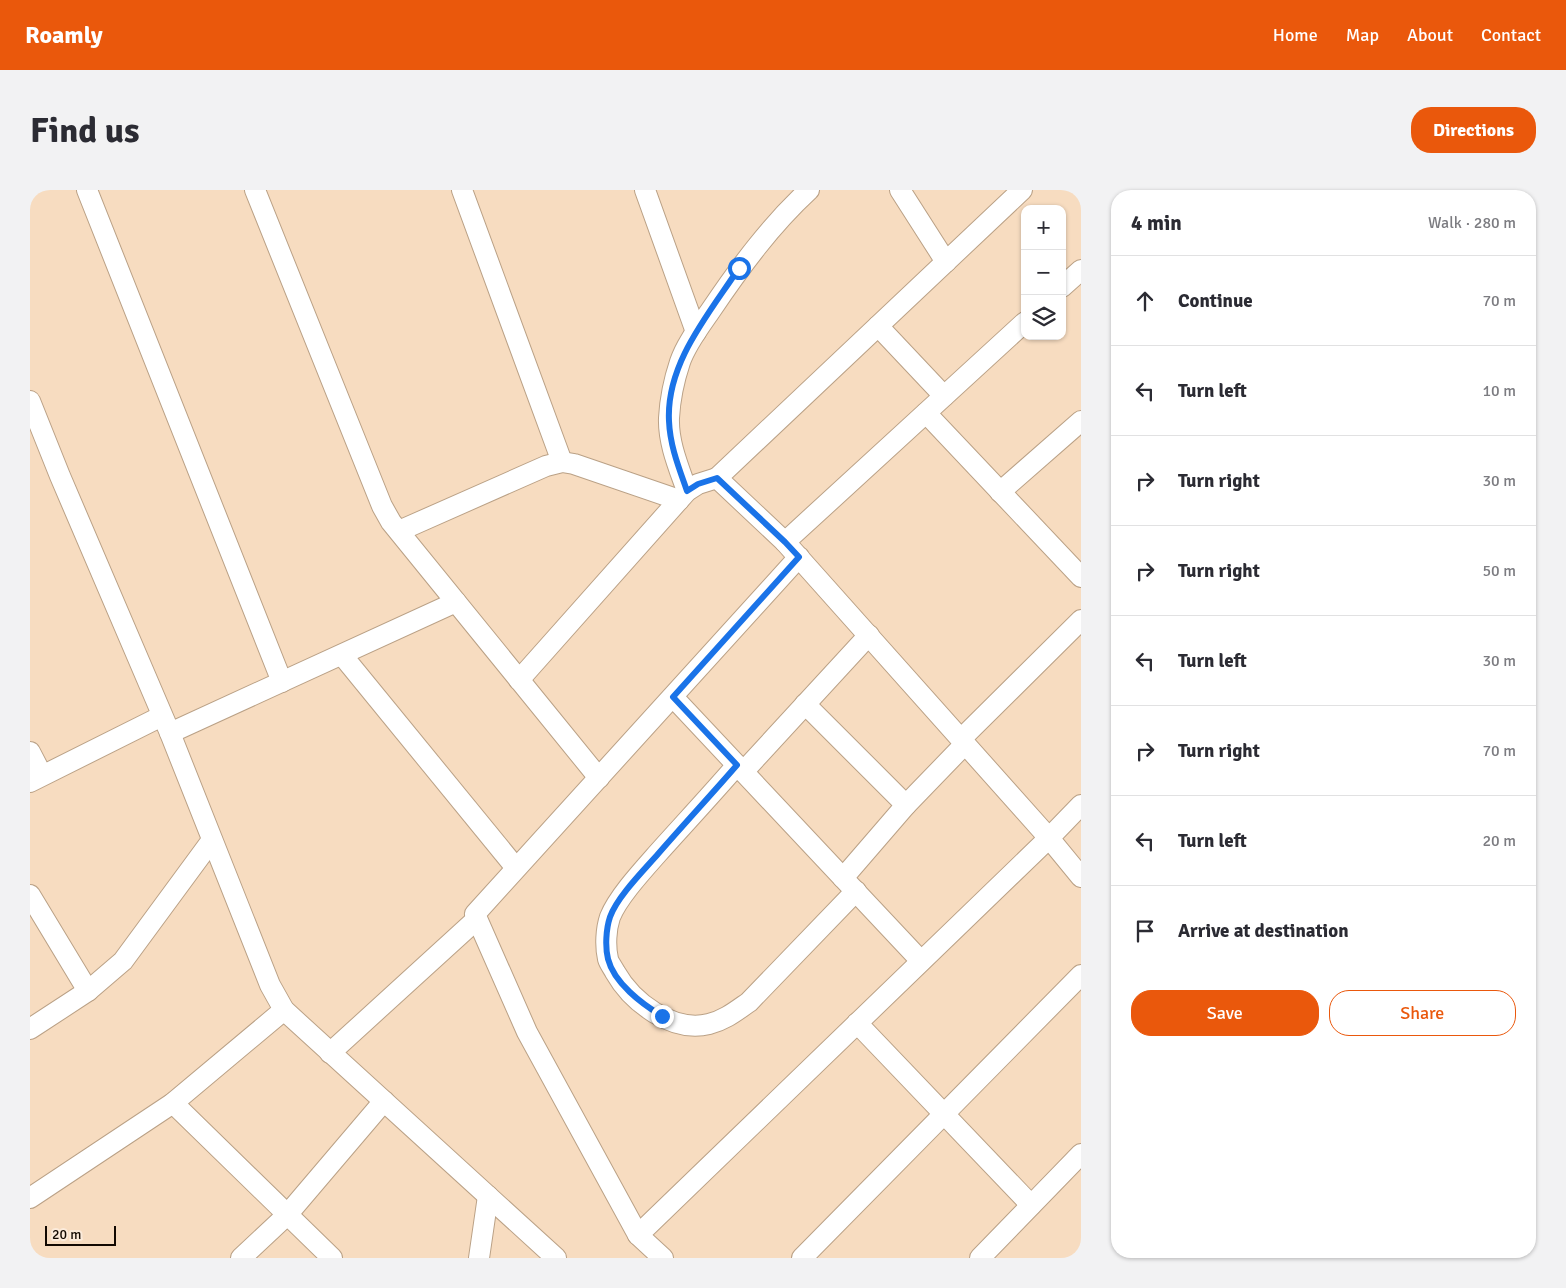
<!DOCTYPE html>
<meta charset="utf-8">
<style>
body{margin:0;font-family:Signika,sans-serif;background:#f2f2f3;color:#2b2b33}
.controls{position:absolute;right:15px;top:15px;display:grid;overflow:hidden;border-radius:10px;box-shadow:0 1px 4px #0004}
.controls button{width:45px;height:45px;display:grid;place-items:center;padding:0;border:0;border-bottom:1px solid #e1e1e2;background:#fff;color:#2b2b33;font:25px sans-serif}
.scale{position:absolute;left:15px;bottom:12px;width:71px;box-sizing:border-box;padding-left:5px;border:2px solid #120902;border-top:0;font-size:14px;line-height:18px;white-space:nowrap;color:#120902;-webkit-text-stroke:4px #fcebdb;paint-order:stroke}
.stop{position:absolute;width:15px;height:15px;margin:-11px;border:4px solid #1a73e8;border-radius:50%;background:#fff}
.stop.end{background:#1a73e8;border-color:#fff;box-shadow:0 1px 5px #0008}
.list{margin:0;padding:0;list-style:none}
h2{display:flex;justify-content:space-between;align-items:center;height:65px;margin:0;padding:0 20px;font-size:21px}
h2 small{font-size:16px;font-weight:400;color:#7c7c81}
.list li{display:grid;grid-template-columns:32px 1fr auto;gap:15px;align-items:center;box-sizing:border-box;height:90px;padding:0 20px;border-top:1px solid #e1e1e2}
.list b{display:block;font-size:19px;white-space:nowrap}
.list em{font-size:16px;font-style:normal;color:#7c7c81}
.actions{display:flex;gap:10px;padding:15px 20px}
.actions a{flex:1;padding:11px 0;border:1px solid #ea580c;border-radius:20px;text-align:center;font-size:18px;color:#ea580c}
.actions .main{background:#ea580c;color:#fff}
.icon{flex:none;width:28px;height:28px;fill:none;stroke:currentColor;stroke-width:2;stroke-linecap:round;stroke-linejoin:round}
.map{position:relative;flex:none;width:1051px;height:1068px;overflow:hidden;border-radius:20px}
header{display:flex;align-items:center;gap:30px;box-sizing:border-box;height:70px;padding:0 25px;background:#ea580c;color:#fff}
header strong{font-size:24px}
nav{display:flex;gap:28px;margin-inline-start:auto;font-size:18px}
.intro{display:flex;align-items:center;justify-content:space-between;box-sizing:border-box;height:120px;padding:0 30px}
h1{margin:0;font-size:35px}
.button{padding:12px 22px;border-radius:20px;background:#ea580c;color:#fff;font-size:18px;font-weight:700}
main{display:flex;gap:30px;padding:0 30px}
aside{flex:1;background:#fff;border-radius:20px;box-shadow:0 1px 4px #0004}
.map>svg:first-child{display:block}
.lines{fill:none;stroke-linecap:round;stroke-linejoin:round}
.street-casing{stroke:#baa186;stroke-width:22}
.street{stroke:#fff;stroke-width:20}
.route{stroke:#1a73e8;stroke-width:6}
</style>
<header>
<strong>Roamly</strong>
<nav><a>Home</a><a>Map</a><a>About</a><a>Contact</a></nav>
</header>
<div class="intro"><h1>Find us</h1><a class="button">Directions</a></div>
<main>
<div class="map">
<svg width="1051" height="1068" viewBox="0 0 1051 1068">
<rect width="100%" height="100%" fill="#f7dcc0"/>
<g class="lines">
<defs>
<g id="street">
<polyline points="57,0 252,492"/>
<polyline points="225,0 352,316 361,332 569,588"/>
<polyline points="432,0 532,272"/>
<polyline points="615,0 666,142"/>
<polyline points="870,0 916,72"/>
<polyline points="1032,97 1051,80"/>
<polyline points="848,136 914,206"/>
<polyline points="0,211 30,286 140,543 240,795 254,820 526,1068"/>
<polyline points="896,223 1051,387"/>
<path d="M657,301C649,278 638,253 639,228C640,209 644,190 650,172C656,154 670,136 681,120C710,77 741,35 779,0"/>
<polyline points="970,302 1051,231"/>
<polyline points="369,341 516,276 532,272 544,274 649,310"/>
<polyline points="755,352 687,288 992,0"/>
<polyline points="312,465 486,678"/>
<polyline points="489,490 657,301 668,294 687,288"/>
<polyline points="643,507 891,771"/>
<polyline points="775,514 876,615"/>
<polyline points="140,543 426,412"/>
<polyline points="931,549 1051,430"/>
<polyline points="0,562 12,585"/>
<path d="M707,575C681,605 654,634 628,663C613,680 588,707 580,727C576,739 575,756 578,769C579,773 583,778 585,782C602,812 642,843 679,834C695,830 706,821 719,812L826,701"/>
<polyline points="713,582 839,445"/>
<polyline points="0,592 132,526"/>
<polyline points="1051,615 1019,648 1051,687"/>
<polyline points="813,688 876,615 935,554"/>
<polyline points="0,705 58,801"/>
<polyline points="827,833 1001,1015"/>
<polyline points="0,839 58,801 93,771 182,650"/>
<polyline points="300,863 447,729"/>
<polyline points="143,913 302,1068"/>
<polyline points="0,1008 143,913 254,820"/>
<polyline points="608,1045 497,842 445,724 769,367"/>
<polyline points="211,1068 257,1025 354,911"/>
<polyline points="449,1068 458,1006"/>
<polyline points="633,1068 608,1045 1019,648 755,352 995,132"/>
<polyline points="772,1068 1051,785"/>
<polyline points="950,1068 1051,964"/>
</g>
</defs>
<use href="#street" class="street-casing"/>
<use href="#street" class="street"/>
</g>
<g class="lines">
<path class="route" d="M632,826C612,814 584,793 578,769C575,757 576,739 580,727C587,707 614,680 628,664C654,634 681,605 707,575L643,507L769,367L755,352L687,288L668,294L657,301C649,278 640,256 639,231C636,173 679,124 709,78"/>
</g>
</svg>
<div class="controls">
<button>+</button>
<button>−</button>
<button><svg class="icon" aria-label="layers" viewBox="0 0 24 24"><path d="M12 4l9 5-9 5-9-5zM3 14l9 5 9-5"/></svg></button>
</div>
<div class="scale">20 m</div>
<div class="stop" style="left:709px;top:78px"></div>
<div class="stop end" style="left:632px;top:826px"></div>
</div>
<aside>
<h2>4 min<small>Walk · 280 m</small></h2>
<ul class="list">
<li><svg class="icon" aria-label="ahead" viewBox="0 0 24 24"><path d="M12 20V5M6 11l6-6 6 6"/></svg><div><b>Continue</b></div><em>70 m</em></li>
<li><svg class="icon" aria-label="left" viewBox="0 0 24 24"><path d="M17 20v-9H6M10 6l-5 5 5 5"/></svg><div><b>Turn left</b></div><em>10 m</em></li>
<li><svg class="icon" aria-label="right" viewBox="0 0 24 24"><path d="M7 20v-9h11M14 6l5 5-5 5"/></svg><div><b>Turn right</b></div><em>30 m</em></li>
<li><svg class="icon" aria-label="right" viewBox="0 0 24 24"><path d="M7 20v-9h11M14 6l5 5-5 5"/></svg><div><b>Turn right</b></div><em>50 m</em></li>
<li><svg class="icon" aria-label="left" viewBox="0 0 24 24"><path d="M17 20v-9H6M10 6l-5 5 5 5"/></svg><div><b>Turn left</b></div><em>30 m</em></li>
<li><svg class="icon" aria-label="right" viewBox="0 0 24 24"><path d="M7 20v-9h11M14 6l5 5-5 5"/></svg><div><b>Turn right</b></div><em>70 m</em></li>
<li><svg class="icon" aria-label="left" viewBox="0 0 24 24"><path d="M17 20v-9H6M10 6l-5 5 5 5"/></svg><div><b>Turn left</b></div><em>20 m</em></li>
<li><svg class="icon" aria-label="arrive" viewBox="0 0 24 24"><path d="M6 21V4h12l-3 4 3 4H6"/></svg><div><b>Arrive at destination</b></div></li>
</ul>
<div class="actions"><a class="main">Save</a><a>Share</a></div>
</aside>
</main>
